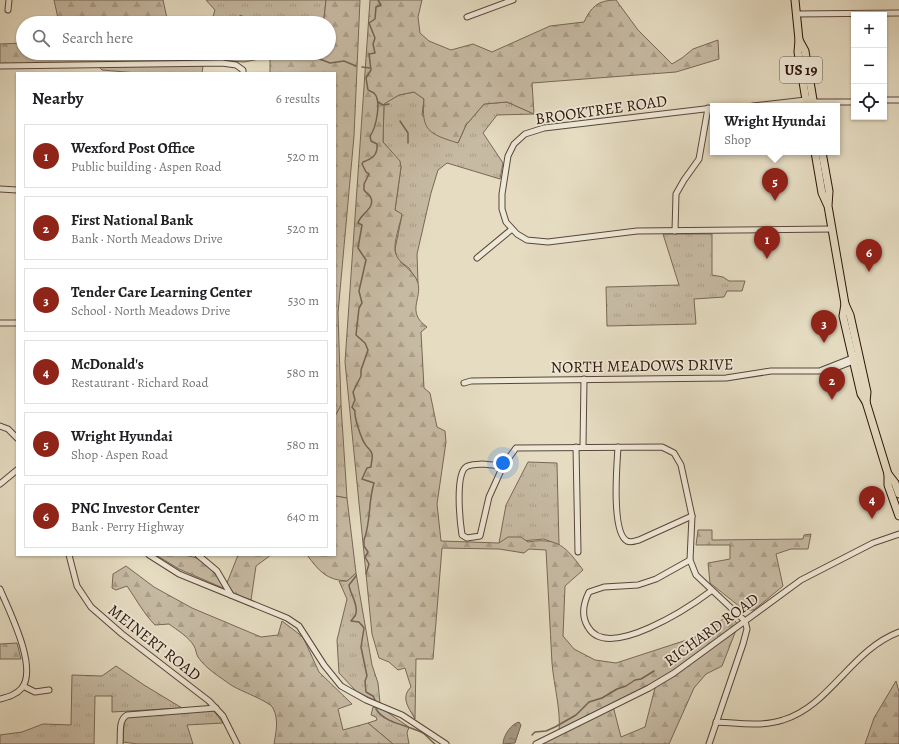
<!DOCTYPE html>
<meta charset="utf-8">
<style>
body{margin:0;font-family:Alegreya,serif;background:#f6f6f6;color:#202124}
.controls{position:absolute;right:12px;top:12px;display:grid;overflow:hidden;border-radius:0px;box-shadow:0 1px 3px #0004}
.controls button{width:36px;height:36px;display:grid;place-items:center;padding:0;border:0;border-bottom:1px solid #e0e0e0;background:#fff;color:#202124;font:20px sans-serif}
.you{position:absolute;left:503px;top:463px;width:14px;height:14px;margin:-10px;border:3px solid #fff;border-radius:50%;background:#1a73e8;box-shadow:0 0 0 6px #1a73e833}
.badge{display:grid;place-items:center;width:26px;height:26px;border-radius:50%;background:#8f2418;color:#fff;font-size:13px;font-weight:700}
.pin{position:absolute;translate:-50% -33px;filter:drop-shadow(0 1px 2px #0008)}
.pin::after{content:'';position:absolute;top:21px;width:14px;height:12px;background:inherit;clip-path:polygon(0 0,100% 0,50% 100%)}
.popup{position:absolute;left:710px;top:103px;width:130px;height:52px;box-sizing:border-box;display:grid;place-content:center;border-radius:0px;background:#fff;filter:drop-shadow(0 1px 3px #0005);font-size:13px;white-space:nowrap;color:#757577}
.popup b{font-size:15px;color:#202124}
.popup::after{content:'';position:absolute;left:50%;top:100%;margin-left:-8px;border:8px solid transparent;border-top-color:#fff}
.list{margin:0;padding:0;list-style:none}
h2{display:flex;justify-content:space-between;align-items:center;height:52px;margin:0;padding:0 16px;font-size:17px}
h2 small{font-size:13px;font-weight:400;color:#757577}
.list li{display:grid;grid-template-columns:26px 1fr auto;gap:12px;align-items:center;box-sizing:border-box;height:64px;margin:0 8px 8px;padding:0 8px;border:1px solid #e0e0e0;border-radius:0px}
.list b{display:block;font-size:15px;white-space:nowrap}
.list p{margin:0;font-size:13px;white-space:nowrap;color:#757577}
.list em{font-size:13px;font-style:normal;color:#757577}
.icon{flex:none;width:22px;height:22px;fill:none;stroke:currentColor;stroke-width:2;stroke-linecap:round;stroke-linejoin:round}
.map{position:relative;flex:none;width:899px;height:744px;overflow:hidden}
.search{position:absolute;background:#fff;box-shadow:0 1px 3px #0004;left:16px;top:16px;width:320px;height:44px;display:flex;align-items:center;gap:10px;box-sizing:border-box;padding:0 14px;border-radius:22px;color:#757577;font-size:15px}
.panel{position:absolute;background:#fff;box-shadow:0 1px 3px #0004;left:16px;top:72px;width:320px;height:484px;border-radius:0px}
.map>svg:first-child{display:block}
.grass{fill:url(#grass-tufts);stroke:#796756}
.forest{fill:url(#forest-firs);stroke:#796756;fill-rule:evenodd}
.water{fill:url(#water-ripples);stroke:#756353}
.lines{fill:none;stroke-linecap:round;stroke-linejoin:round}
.stream{stroke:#756353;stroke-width:1.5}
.minor-casing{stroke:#5a4638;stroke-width:7}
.highway-casing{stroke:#2c140a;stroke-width:9}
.minor{stroke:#eee8d7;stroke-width:5}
.highway{stroke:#e5dcc2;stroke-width:7}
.labels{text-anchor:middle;stroke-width:3.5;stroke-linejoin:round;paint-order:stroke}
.shield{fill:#eee8d7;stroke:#665448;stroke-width:1}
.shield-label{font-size:15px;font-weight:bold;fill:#2c140a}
.street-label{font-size:16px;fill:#2c140a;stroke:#eee8d7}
</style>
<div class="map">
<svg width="899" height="744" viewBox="0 0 899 744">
<defs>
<pattern id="grass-tufts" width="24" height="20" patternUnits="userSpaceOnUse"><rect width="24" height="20" fill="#c6baa3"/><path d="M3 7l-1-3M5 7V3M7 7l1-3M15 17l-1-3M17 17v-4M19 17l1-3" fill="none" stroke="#aa9f8b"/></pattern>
<pattern id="forest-firs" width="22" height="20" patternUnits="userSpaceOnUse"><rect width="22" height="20" fill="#c6baa3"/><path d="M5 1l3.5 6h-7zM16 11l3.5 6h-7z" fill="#aa9f8b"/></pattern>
<pattern id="water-ripples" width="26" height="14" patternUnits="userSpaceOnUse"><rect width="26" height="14" fill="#a69883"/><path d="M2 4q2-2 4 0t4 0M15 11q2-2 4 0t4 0" fill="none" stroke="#877b69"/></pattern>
</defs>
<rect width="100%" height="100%" fill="#e5dcc2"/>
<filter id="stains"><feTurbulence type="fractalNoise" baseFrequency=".005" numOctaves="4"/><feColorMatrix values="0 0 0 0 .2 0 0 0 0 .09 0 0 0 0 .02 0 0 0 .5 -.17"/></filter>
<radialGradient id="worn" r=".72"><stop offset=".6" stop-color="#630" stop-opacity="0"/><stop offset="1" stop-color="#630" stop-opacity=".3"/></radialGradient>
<g class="grass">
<polygon points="206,0 326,0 324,18 325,23 251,23 241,15 229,23 211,23 215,10"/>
<polygon points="414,92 424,99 422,115 458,143 466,125 484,104 507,102 534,114 497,115 483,133 503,163 500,179 447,163 438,170 431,193 417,254 418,283 409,268 397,259 395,249 402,215 395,210 401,167 383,142 384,103 399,95"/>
<polygon points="663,234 712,234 712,275 723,277 729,281 745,281 742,291 727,291 724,297 694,299 696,324 607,326 606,287 679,285"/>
<polygon points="341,405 347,498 335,496 335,416"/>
<polygon points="528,462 557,463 559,545 544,539 499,543 506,505"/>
<polygon points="356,573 372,665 378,683 380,703 356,691 339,673 337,640 347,599 339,581 347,581"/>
<polygon points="116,666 144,685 182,708 112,712 112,696 95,696 94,744 0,744 0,735 22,732 43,724 71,725 72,675 102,676"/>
<polygon points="373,707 384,710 409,727 407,733 409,744 393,744 368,723 377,720 376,717 371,715"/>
<polygon points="213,710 223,723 187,725 193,744 138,744 123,742 124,722 128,717"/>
</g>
<g class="forest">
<polygon points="54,0 163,0 168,23 59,23"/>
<polygon points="326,0 360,0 354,136 338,313 341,405 335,416 335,73 270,73 270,57 244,62 216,60 203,66 202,73 137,73 102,70 99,67 0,64 0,44 23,43 23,53 329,53 329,23 325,23 324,18"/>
<path d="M370,0H422L418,17L420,33L429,41L451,50L473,44L492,52L550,26L584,22C591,7 598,0 616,0L638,30L672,64L682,58L693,49L718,40L719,59L676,72L532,83L534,114L507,102L484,104L466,125L458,143C429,134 421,131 424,99L414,92L399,95L384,104L383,142L400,161L401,167L395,210L402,214C400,225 394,240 395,251C397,264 414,269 418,283C422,299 406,312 427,327L421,332L424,388L430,393L437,427L445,431L446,442L437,504L441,541L499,543L508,537H521L528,542C558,537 566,547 583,570L565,586L563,636L574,649L595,660L616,663L699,636L730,614L738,625L722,666L706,674L694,688L669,744H536L559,733C561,709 554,687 552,663C550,625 548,587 546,550L529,549L524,553L499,549L442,548L433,659H416L415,719C409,708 400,698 411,687L405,668L398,670L389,662L379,658L372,634L345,362ZM656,684L645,727L621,737L613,706Z"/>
<path d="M335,496L347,498L356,573L347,581C326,580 319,571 307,555H335Z"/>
<polygon points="698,530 712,530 712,540 803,539 804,535 811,534 808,549 791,549 776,554 783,586 754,610 744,610 710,583 708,563 730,559 730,545 696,545"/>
<path d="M156,555C195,555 201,552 224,587L223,588L179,569Z"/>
<polygon points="238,555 271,555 256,566 251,600 234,594 227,583"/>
<path d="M126,566L154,587L192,608L261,637L278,635L282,621L303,637L319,672L352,704L338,709L343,730L368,723L393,744H274C276,732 279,720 273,708C269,701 240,691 231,685C220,677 206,669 198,657C196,654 196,649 194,646C189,637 177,630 169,624L155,625C144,614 136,599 127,586L116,590L112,588L113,574Z"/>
<polygon points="17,643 21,659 0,659 0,644"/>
<polygon points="896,681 899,692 899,744 865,744 874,718"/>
</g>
<path class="water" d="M519,722L521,725L515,743L503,744C503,736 511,724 519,722Z"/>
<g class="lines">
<g class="stream">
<polyline points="293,53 317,58 330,63 344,61 356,66"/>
<polyline points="362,67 370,68"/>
<polyline points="378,102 383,105 389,104"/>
<polyline points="400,121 408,133 408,143"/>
<path d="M366,574L369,564L365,557L368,552L364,546V540C371,522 368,502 374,483L362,479L367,468L371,467C371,463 373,458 372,454C371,449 367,448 365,444C361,438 354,417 355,411L352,407L355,400L353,392L361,376V370L368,350L365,343L356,335L359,308L362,303L359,291L366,260L358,248L362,225L358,223C360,214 375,209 371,198C370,195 366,193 364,190V184L369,174L366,172L362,164L363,162C372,159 378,155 377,144L371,141L370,136C376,128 382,101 374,93C372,92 370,91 368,90L366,78L371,70L369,54L375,53L373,44L375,38L369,23L375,19L376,7L381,5L378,0"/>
<path d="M356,576L349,585C350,594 358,603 356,613C356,616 353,618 351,621L359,622L364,628L361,647L367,676L365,681L366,692L373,696L375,700"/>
<path d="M376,709C385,724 409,725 423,733C427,736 431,741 435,744"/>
<polyline points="532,735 535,732 546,731 555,727 576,715 589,702 602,698 617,689 626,686 635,680 641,679 654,671"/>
</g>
<defs>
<g id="minor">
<polyline points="8,10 9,0"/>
<polyline points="796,14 899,13"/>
<polyline points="467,17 513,0"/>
<polyline points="0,66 222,63 236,65 243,70 243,73"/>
<polyline points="884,100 899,100"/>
<polyline points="753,106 806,100 814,102 854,102"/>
<polyline points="713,108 544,128 525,134 514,144 508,156 502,194 502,209 506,222 517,234 527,240 548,242 637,231 832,229"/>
<polyline points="0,189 17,190"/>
<polyline points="675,231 676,194 684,180 699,159 708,108"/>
<polyline points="477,258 512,229"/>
<polyline points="0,323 17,323"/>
<polyline points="822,370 855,357"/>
<polyline points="464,383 471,381 726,378 771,371 828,371 856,360"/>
<polyline points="0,426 8,429 17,438"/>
<polyline points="583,446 584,379"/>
<polyline points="576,447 578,552"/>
<path d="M618,447C617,464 611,532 627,541C631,543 635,541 639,540L692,516"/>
<path d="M482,464L503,466L489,497L480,536L467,538L462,535C460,522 455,475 466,467C471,464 477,465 482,464Z"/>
<polyline points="503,466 516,448 662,447 674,453 681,465 692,516 690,560 696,575 745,621 747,629 743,644 709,744"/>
<polyline points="0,484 17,470"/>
<polyline points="69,555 77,586 91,607 122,634 209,701 223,716 237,744"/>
<polyline points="149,555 179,574 287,618 299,626 324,665 341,686 366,700 402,715 446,744"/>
<polyline points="198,555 217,571 231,595"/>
<path d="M690,560L656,579L638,585L604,587L589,592C583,604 581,616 588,627C608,662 691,606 711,591"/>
<path d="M0,589C9,611 38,667 22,688C16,695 8,697 0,699"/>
<polyline points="23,686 35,692 49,690"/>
<path d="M716,722C737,723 762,727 783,720C830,706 851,650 899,632"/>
<path d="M120,744C121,734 118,720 127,715L216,708"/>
<polyline points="536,744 649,688 674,673 801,580 873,543 899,534"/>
</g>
<g id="highway">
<polyline points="795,0 799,40 798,52 807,106"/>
<polyline points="799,40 805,51 814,106"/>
<polyline points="815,152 822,193 827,204"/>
<polyline points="822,152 829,191 828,206 845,304 843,316 861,394 866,402"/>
<polyline points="845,304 850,315 867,392 866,402 888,474 888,485 899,516"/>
<polyline points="888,474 895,483 899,494"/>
</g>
</defs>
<use href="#minor" class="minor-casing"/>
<use href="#highway" class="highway-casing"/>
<use href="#minor" class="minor"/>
<use href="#highway" class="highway"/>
</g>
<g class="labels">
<rect class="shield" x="780" y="57" width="42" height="26" rx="3"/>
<g class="shield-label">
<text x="801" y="75">US 19</text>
</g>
<g class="street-label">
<text transform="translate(601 109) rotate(-8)" y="6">BROOKTREE ROAD</text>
<text transform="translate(642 365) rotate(-1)" y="6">NORTH MEADOWS DRIVE</text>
<text transform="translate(711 629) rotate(-36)" y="6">RICHARD ROAD</text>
<text transform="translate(155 642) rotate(38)" y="6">MEINERT ROAD</text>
</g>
</g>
<rect width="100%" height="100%" filter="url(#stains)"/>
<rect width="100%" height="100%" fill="url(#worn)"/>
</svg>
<div class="controls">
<button>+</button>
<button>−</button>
<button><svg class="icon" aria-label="locate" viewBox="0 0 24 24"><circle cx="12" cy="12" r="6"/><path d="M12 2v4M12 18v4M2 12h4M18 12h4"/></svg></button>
</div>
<div class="you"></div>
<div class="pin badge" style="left:767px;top:259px">1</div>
<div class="pin badge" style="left:832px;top:400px">2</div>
<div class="pin badge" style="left:824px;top:343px">3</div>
<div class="pin badge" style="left:872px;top:519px">4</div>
<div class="pin badge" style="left:775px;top:201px">5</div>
<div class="popup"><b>Wright Hyundai</b>Shop</div>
<div class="pin badge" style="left:869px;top:272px">6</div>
<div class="search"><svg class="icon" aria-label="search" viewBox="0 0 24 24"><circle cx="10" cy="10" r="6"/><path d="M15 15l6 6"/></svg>Search here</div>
<section class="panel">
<h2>Nearby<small>6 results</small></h2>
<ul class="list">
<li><span class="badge">1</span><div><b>Wexford Post Office</b><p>Public building · Aspen Road</p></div><em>520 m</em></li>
<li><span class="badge">2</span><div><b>First National Bank</b><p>Bank · North Meadows Drive</p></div><em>520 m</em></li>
<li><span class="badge">3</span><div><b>Tender Care Learning Center</b><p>School · North Meadows Drive</p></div><em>530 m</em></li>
<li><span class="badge">4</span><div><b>McDonald's</b><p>Restaurant · Richard Road</p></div><em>580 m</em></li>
<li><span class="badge">5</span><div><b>Wright Hyundai</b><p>Shop · Aspen Road</p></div><em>580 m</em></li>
<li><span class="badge">6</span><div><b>PNC Investor Center</b><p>Bank · Perry Highway</p></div><em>640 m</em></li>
</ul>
</section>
</div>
